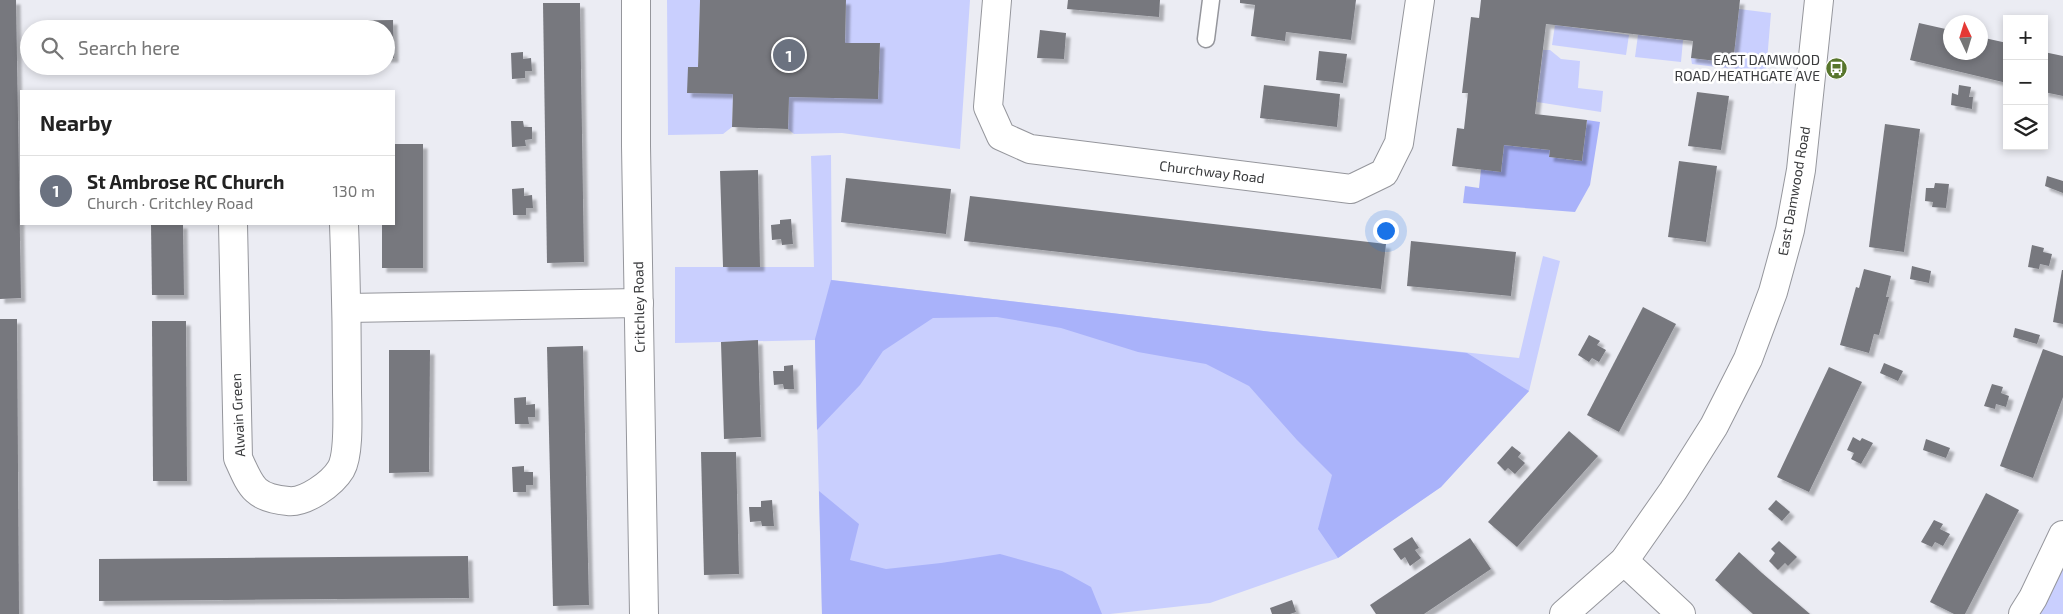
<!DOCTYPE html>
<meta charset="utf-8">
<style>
body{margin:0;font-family:"Exo 2",sans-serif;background:#f6f6f6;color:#222}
.controls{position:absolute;right:15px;top:15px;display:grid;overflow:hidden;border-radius:0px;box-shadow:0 2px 8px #0003}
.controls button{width:45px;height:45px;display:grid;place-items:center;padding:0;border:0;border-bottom:1px solid #e0e0e0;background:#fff;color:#222;font:25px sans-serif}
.compass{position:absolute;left:1943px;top:15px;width:45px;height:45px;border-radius:50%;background:#fff;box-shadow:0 2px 8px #0003;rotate:356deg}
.you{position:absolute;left:1385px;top:230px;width:18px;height:18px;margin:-12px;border:4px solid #fff;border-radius:50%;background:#1a73e8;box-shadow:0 0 0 8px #1a73e833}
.badge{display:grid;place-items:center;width:32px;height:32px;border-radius:50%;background:#db2777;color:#fff;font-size:16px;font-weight:700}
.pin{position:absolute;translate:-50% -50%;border:2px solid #fff;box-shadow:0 1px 5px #0006}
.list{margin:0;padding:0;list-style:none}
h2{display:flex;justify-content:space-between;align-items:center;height:65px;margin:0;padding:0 20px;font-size:21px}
h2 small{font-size:16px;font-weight:400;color:#767676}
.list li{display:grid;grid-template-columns:32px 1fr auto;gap:15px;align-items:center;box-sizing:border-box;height:70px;padding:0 20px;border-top:1px solid #e0e0e0}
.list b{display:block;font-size:19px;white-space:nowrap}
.list p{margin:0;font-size:16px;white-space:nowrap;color:#767676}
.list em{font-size:16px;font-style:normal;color:#767676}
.icon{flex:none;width:28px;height:28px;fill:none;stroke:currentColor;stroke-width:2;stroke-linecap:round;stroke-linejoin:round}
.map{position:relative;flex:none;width:2063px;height:614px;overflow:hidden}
.search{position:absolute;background:#fff;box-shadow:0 2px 8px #0003;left:20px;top:20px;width:375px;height:55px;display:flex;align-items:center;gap:12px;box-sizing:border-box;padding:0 18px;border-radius:28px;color:#767676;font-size:19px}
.panel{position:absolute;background:#fff;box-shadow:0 2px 8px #0003;left:20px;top:90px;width:375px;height:135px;border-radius:0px}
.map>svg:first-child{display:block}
.green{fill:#c9cffe}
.forest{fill:#a9b2fa}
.building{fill:#77787e;filter:url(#shadow)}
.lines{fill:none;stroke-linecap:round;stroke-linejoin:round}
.lane-casing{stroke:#95969c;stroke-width:19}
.street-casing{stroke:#95969c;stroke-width:30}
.lane{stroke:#fff;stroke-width:16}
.street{stroke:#fff;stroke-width:28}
.labels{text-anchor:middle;stroke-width:5;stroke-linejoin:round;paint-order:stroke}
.poi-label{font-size:14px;fill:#393a3c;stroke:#fff;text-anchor:end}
.street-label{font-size:14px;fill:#393a3c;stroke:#fff}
</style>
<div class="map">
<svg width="2063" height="614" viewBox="0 0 2063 614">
<defs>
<filter id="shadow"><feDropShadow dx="4.5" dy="4.5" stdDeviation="1" flood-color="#0004"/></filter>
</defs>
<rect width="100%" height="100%" fill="#ebecf3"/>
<g class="green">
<polygon points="667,0 700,0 698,67 733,94 732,127 723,134 668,135"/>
<polygon points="846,0 970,0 960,149 842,133 794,134 788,129 789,97 878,98 880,44 845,43"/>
<polygon points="1739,9 1771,13 1766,73 1692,64 1691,58 1733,63"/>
<polygon points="1555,25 1629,35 1626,55 1552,45"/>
<polygon points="1638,35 1683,40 1681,62 1635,57"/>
<polygon points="1543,50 1550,50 1561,59 1580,61 1578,88 1603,91 1601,112 1537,102"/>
<polygon points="831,155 832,280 1273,332 1519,358 1543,256 1560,261 1529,391 1441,487 1338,558 1210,603 1110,614 822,614 815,340 675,343 675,267 814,267 811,156"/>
<polygon points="2063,566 2063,614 2039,614 2050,596"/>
</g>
<g class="forest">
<polygon points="1587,120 1600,122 1590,185 1575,212 1463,203 1465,186 1479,188 1481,169 1501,172 1504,145 1550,150 1549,157 1582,161"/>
<polygon points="831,280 1273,332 1467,353 1529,391 1441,487 1338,558 1318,529 1332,475 1297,440 1249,386 1206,364 1138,352 1061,328 997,317 933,318 883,351 860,385 817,430 815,339"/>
<polygon points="819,491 859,524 850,560 886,569 941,563 1000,554 1062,571 1091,587 1102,614 822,614"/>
</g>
<g class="building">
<polygon points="0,0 16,0 21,298 0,299"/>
<polygon points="700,0 846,0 845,43 880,43 878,99 789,97 788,129 732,127 733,94 687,93 688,67 698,67"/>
<polygon points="1068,0 1160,0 1159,17 1067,9"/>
<polygon points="1240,0 1356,0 1351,40 1286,32 1285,41 1251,36 1255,5 1240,3"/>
<polygon points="1481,0 1740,0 1733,63 1691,58 1693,41 1546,24 1535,114 1587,120 1582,161 1549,157 1550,150 1504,145 1501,172 1452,166 1457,128 1464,129 1468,93 1462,93 1471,17 1479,18"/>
<polygon points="543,3 580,3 584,262 547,263"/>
<polygon points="393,20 394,58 386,58 386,29 180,29 180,23"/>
<polygon points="1919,23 1950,30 1950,52 1980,52 1980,37 2007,43 2007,83 1910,60"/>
<polygon points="1040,30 1066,33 1064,59 1037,58"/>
<polygon points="1319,51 1347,54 1343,83 1316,80"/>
<polygon points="523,52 523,59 531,58 532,71 525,71 525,78 512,79 511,53"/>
<polygon points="2044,52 2063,56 2063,96 2044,92"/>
<polygon points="1264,85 1340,94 1337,127 1260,118"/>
<polygon points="1959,85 1971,87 1969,97 1973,97 1972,109 1951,105 1952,93 1958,95"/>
<polygon points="1697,92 1729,96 1721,150 1688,146"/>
<polygon points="511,121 523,121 524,127 532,127 532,139 525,140 526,146 512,147"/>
<polygon points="1885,124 1920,129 1904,252 1869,247"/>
<polygon points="394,144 423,144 423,268 382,268 382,224 394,224"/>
<polygon points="1679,161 1717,166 1706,242 1668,237"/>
<polygon points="758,170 760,267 723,267 720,171"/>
<polygon points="2047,176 2063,181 2063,193 2045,186"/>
<polygon points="846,178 951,189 946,234 841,222"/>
<polygon points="1935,183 1949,184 1946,208 1932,207 1933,202 1925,201 1926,188 1934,188"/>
<polygon points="524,188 524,196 532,195 533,208 526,208 526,215 513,215 512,189"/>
<polygon points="970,196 1386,244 1381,289 964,241"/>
<polygon points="791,219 793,244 782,245 781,239 772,240 771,225 780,224 780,220"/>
<polygon points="151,224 183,224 184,295 152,295"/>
<polygon points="1411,241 1516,252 1511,296 1407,286"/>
<polygon points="2032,245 2044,248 2043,252 2052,254 2049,266 2040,264 2039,269 2028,267"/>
<polygon points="1912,266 1931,271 1929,283 1910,279"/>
<polygon points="1864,269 1891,276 1886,297 1889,297 1879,335 1874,334 1869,353 1840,345 1856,287 1859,288"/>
<polygon points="2062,270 2063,270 2063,324 2053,322"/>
<polygon points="1643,307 1676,324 1619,432 1587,415"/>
<polygon points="0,319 17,319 19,614 0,614"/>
<polygon points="152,321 186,321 187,481 153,481"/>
<polygon points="2015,328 2040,335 2037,344 2013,337"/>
<polygon points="1589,335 1600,341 1597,345 1606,350 1599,362 1592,358 1589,362 1578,355"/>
<polygon points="758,340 761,437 724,439 721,342"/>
<polygon points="583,346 589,605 553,606 547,347"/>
<polygon points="2043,349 2063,356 2063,397 2033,478 2000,466"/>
<polygon points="389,350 430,350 429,472 389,473"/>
<polygon points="1884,363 1903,371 1898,381 1880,373"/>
<polygon points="793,365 794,389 784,389 783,384 774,385 773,371 784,371 784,366"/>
<polygon points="1829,367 1862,382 1809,492 1777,477"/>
<polygon points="1992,384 2003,387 2001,393 2009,396 2006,407 1996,404 1995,409 1984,406"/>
<polygon points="526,397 526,405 535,404 535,417 528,417 529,424 515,424 514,398"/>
<polygon points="1569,431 1598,456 1517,547 1488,522"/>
<polygon points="1853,437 1860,441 1862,438 1873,443 1861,464 1851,459 1854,453 1847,450"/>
<polygon points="1926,439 1950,448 1946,458 1923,450"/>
<polygon points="1512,446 1521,453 1518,457 1525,463 1515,474 1508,468 1505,471 1497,463"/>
<polygon points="701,452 736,452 739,574 704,575"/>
<polygon points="524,466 524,472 533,472 533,485 526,485 526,492 513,492 512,467"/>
<polygon points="1986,493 2019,510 1965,614 1954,614 1930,602"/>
<polygon points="772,500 774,526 762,526 761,521 750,522 749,507 761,507 761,501"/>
<polygon points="1776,500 1790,512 1782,521 1768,509"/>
<polygon points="1934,520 1943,524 1940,529 1950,534 1943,546 1935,542 1932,547 1921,542"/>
<polygon points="1412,537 1419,548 1415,550 1421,558 1410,566 1405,557 1401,560 1393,549"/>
<polygon points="1470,538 1491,569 1424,614 1376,614 1370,605"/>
<polygon points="1779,541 1797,557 1788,566 1785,563 1778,570 1769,561 1775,553 1771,549"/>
<polygon points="1739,552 1762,573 1810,614 1753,614 1715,580"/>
<polygon points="468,556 469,598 99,601 99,559"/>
<polygon points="1292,600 1296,612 1290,614 1272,614 1270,608"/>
</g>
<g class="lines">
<defs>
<polyline id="lane" points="1206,39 1211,0"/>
<g id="street">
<polyline points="636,0 636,146 644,614"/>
<polyline points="997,0 988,107 1001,136 1030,149 1351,189 1384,173 1399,143 1420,0"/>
<path d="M233,224L238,458C251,487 254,498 288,501C305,503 332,484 341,469C350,453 347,410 347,390C347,335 346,279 344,224"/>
<polyline points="347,308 639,303"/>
<polyline points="1624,561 1681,614"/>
<polyline points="1564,614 1624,561 1673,491 1714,426 1748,359 1773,292 1790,230 1801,170 1819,0"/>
<polyline points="2023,614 2033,598 2063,535"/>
</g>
</defs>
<use href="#lane" class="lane-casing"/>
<use href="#street" class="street-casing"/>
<use href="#lane" class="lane"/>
<use href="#street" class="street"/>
</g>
<defs>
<symbol id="bus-disc" viewBox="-11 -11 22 22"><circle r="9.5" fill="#58762c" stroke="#fff"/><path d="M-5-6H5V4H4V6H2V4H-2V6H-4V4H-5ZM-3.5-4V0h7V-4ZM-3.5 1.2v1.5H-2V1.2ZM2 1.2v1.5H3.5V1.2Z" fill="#fff"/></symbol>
</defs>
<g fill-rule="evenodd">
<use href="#bus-disc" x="1824" y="56" width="25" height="25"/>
</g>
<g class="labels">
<g class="poi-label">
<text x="1820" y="65">EAST DAMWOOD<tspan x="1820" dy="16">ROAD/HEATHGATE AVE</tspan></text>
</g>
<g class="street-label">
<text transform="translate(1212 172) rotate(7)" y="5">Churchway Road</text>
<text transform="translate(1794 191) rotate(-80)" y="5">East Damwood Road</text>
<text transform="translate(639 307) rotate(-91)" y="5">Critchley Road</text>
<text transform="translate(238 415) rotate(-93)" y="5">Alwain Green</text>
</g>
</g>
</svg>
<div class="controls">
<button>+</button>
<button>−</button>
<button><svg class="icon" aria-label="layers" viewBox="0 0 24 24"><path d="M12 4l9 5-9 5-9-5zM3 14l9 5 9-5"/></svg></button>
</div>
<svg class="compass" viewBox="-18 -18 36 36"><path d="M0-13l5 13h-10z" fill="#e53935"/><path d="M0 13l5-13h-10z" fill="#767676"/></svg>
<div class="you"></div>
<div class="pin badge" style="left:789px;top:55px;background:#6b7280">1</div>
<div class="search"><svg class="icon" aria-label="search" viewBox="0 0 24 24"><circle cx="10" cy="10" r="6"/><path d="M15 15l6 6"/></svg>Search here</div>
<section class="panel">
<h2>Nearby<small></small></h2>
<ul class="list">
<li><span class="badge" style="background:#6b7280">1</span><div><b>St Ambrose RC Church</b><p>Church · Critchley Road</p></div><em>130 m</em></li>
</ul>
</section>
</div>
